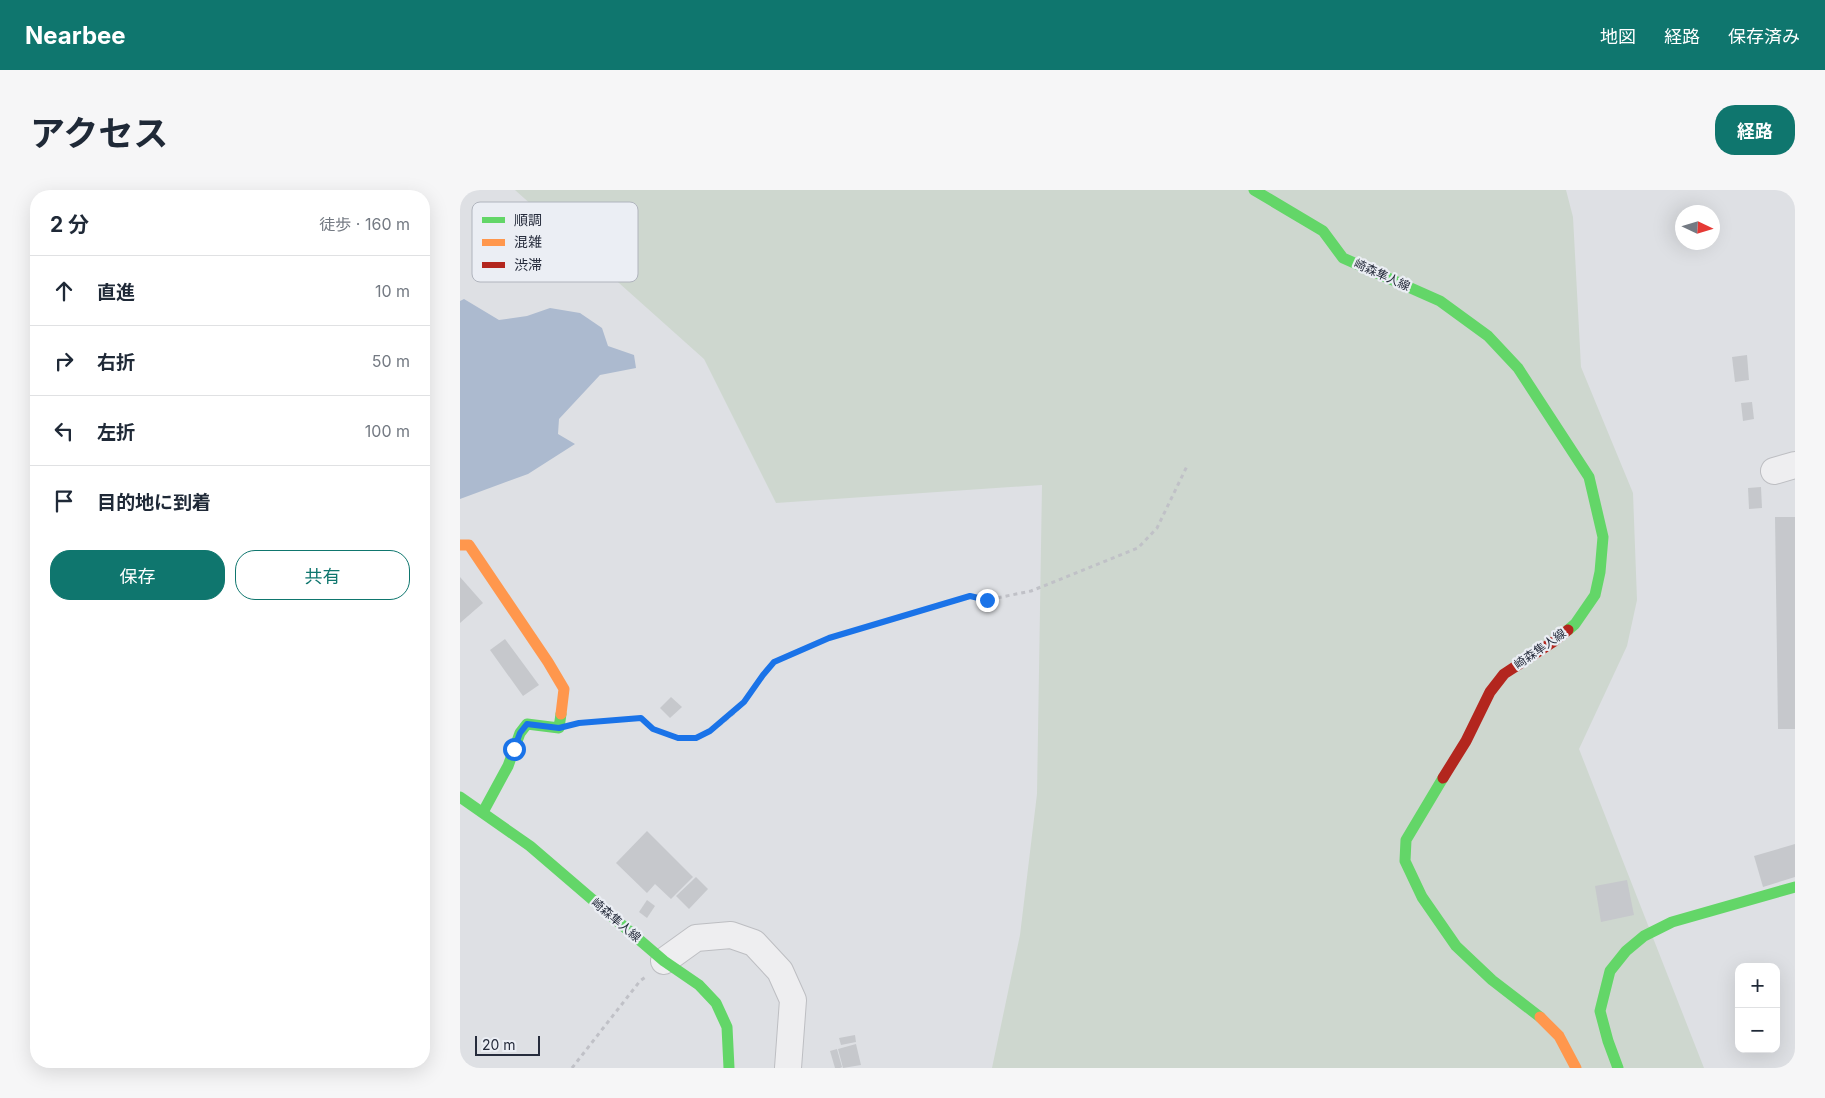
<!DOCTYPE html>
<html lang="ja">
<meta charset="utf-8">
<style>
body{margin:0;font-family:Inter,"Noto Sans JP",sans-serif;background:#f6f6f7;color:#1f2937}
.controls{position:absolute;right:15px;bottom:15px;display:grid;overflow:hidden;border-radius:10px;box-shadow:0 5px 20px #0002}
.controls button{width:45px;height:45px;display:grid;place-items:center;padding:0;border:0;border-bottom:1px solid #e0e1e3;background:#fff;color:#1f2937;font:25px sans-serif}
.compass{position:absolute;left:1215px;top:15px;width:45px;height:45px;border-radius:50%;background:#fff;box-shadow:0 5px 20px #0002;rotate:94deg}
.scale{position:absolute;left:15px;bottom:12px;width:65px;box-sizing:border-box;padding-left:5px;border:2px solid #262c3c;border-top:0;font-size:14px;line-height:18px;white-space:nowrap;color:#262c3c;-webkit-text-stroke:4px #ebeef4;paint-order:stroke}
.stop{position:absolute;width:15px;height:15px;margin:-11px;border:4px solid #1a73e8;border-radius:50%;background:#fff}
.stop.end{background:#1a73e8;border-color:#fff;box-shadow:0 1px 5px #0008}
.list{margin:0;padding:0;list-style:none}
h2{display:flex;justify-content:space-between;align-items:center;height:65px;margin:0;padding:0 20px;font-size:21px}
h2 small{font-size:16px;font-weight:400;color:#747a83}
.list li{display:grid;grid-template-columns:32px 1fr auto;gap:15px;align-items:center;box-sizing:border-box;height:70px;padding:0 20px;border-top:1px solid #e0e1e3}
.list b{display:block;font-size:19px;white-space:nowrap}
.list em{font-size:16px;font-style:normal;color:#747a83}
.actions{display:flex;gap:10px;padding:15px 20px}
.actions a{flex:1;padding:11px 0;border:1px solid #0f766e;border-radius:20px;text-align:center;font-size:18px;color:#0f766e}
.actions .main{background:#0f766e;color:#fff}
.icon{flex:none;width:28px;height:28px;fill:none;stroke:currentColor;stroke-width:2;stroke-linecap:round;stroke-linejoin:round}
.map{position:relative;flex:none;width:1335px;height:878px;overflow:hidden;border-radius:20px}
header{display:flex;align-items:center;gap:30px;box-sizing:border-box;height:70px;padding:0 25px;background:#0f766e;color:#fff}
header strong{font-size:24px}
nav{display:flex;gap:28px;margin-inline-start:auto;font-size:18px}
.intro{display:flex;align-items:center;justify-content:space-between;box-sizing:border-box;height:120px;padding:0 30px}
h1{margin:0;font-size:35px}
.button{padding:12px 22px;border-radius:20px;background:#0f766e;color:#fff;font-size:18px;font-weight:700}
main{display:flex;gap:30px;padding:0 30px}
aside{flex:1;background:#fff;border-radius:20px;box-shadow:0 5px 20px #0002}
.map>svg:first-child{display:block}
.green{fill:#ced7cf}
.water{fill:#acbacf}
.building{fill:#c6c8cc}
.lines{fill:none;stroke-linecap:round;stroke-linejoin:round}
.street-casing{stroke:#bdbec2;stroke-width:28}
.path{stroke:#c0c1c7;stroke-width:3;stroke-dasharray:4 4;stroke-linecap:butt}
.street{stroke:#eeeef0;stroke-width:26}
.fast{stroke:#63d668;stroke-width:11}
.slow{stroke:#ff974d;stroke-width:11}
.jam{stroke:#b3261e;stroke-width:11}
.route{stroke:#1a73e8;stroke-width:6}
.labels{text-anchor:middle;stroke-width:4.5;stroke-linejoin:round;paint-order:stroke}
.street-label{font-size:12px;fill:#262c3c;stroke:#ebeef4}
.key{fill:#ebeef4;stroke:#b0b4bd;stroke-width:1}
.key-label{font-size:14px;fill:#262c3c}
</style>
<header>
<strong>Nearbee</strong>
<nav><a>地図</a><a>経路</a><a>保存済み</a></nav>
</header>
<div class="intro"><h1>アクセス</h1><a class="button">経路</a></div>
<main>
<aside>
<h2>2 分<small>徒歩 · 160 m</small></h2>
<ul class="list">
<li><svg class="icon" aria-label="ahead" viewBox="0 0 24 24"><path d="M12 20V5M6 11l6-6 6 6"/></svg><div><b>直進</b></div><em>10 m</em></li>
<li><svg class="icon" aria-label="right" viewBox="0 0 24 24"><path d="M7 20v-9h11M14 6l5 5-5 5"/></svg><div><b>右折</b></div><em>50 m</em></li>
<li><svg class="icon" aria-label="left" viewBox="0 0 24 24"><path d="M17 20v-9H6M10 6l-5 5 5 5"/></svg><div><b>左折</b></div><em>100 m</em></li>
<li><svg class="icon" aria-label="arrive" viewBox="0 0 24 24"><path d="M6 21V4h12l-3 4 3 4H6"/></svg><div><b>目的地に到着</b></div></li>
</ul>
<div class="actions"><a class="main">保存</a><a>共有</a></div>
</aside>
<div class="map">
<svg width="1335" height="878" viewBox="0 0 1335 878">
<rect width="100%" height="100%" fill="#dee0e4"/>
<polygon class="green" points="55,0 1106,0 1113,27 1121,177 1173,303 1177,410 1167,456 1119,559 1244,878 532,878 560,745 577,604 582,295 316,313 244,169"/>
<polygon class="water" points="4,109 39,130 67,126 90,118 120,123 142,138 148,156 174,165 176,178 140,185 99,229 98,244 115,254 68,284 0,309 0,111"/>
<g class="building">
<polygon points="1287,165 1289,190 1275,192 1272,167"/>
<polygon points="1292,212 1294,229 1283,231 1281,213"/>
<polygon points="1301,297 1302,318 1289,319 1288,298"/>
<polygon points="1315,327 1335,327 1335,539 1318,539"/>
<polygon points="0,387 23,413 0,433"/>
<polygon points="45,449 79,495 63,506 30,460"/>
<polygon points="211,507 222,517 210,528 200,518"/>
<polygon points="187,641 233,687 211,709 195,694 187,703 156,673"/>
<polygon points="1335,654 1335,687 1303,697 1294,666"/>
<polygon points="236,687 248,699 229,719 216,706"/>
<polygon points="1167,690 1174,725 1141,732 1135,696"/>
<polygon points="187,710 195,716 187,728 179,722"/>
<polygon points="395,845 396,852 381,855 379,848"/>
<polygon points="396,854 401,875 383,878 378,859"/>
<polygon points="377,859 382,877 380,878 375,878 370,861"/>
</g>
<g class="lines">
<defs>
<g id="street">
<polyline points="1314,281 1335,275"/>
<polyline points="204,771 236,748 271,745 294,753 320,781 333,810 328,878"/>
</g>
</defs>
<use href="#street" class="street-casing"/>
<g class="path">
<path d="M124,532L181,528C195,541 216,553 236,548C251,544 274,524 284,513C295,500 301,479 316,471C345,455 378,446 409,437C443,427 477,417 510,407L527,410L571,401L678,358L697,338L728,274"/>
<polyline points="112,878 180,791 187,786"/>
</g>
<use href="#street" class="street"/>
<g class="fast">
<polyline points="794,0 863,41 883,68 980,111 1028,146 1058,178 1129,287 1143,347 1140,382 1135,405 1115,434 1108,440"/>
<polyline points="983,588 946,650 945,671 962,707 996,756 1032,790 1080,827"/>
<polyline points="0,607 70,656 204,771 239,795 256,813 267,837 269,878"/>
<polyline points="23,622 48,576 60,543 67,534 99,538 101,524"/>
<polyline points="1158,878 1148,851 1140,821 1150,781 1166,761 1184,746 1212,732 1335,697"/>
</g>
<g class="slow">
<polyline points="0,355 9,355 88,472 104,499 101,524"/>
<polyline points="1080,827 1099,846 1116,878"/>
</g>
<polyline class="jam" points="983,588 1006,551 1030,502 1044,484 1093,452 1108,440"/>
</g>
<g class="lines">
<polyline class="route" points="54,559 60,543 67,534 99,538 119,533 181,528 193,539 218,548 236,548 250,541 284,512 303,485 314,472 369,448 510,406 527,410"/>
</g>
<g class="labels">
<g class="street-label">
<text transform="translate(922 85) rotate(24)" y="4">崎森隼人線</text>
<text transform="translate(1080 459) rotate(-35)" y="4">崎森隼人線</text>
<text transform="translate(156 730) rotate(40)" y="4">崎森隼人線</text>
</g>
</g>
<rect x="12" y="12" width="166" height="80" rx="8" class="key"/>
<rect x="22" y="27" width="23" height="6" fill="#63d668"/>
<rect x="22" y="49" width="23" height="7" fill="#ff974d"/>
<rect x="22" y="72" width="23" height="6" fill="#b3261e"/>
<g class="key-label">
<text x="54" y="35">順調</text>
<text x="54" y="57">混雑</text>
<text x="54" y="80">渋滞</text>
</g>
</svg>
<div class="controls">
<button>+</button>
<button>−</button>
</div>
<svg class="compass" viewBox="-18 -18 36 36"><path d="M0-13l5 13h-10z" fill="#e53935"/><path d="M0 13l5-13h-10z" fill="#747a83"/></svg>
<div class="scale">20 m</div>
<div class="stop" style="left:54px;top:559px"></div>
<div class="stop end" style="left:527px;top:410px"></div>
</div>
</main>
